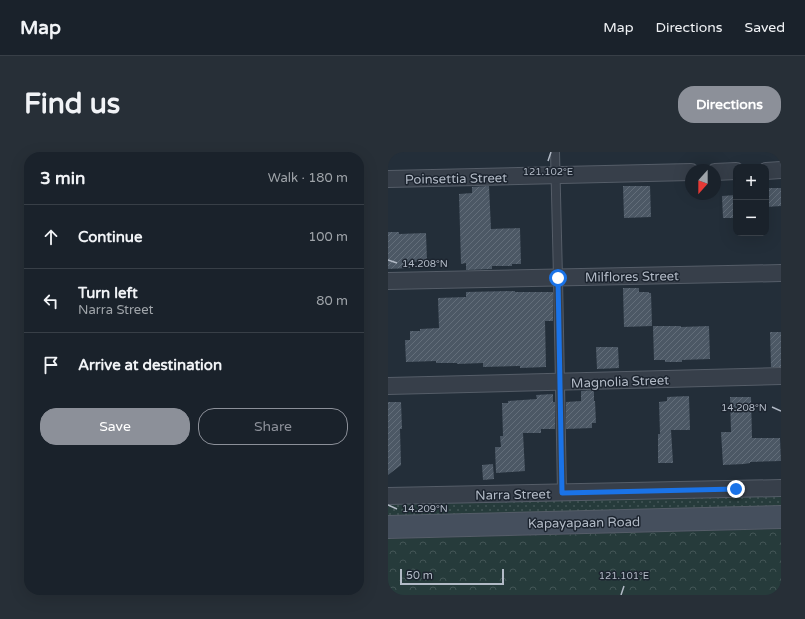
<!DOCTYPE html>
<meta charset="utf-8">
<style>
body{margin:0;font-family:"Varela Round",sans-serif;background:#272f37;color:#f1f3f6}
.controls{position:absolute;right:12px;top:12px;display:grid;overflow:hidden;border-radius:8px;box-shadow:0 4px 16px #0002}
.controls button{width:36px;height:36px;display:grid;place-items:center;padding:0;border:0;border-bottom:1px solid #383f47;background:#1a222b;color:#f1f3f6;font:20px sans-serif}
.compass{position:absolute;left:297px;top:12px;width:36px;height:36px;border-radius:50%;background:#1a222b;box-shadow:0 4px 16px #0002;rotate:201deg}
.scale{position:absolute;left:12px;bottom:10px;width:104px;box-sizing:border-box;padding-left:4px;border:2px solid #b2bac6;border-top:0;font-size:11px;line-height:14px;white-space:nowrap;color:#b2bac6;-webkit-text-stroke:3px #1c242f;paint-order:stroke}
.stop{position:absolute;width:12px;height:12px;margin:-9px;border:3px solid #1a73e8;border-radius:50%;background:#fff}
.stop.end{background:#1a73e8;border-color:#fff;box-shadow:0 1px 4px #0008}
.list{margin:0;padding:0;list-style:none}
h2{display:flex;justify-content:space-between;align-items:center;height:52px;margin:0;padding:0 16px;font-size:17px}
h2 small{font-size:13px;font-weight:400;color:#9fa4a9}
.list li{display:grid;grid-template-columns:26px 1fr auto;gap:12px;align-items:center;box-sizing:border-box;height:64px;padding:0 16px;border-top:1px solid #383f47}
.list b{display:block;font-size:15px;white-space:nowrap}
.list p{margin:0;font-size:13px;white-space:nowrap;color:#9fa4a9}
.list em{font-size:13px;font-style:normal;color:#9fa4a9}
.actions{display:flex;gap:8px;padding:12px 16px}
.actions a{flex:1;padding:9px 0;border:1px solid #8c9099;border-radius:16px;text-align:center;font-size:14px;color:#8c9099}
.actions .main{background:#8c9099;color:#fff}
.icon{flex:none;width:22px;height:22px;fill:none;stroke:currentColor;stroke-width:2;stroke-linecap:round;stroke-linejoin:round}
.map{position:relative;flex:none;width:393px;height:443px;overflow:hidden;border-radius:16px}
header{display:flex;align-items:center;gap:24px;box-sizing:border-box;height:56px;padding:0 20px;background:#1a222b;border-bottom:1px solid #383f47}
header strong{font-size:19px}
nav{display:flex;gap:22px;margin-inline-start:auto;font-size:14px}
.intro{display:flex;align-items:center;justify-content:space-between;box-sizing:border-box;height:96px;padding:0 24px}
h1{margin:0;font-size:28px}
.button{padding:10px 18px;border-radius:16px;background:#8c9099;color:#fff;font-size:14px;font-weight:700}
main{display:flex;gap:24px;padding:0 24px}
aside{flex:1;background:#1a222b;border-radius:16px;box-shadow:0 4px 16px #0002}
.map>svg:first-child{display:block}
.grass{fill:url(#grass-dots)}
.forest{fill:url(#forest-crowns)}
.building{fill:url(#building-hatch)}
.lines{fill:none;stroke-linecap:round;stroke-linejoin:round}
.lane-casing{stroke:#555d68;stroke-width:10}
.street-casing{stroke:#555d68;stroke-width:18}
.secondary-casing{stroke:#555d68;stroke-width:24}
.lane{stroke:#373f4a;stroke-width:8}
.street{stroke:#373f4a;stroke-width:16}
.secondary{stroke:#454f5d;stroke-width:22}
.route{stroke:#1a73e8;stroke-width:5}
.ticks{fill:none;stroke:#b2bac6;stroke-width:1.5}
.labels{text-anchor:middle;stroke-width:3;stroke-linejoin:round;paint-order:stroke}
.street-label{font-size:13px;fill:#b2bac6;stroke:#1c242f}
.ticks-label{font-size:10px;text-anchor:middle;fill:#b2bac6;stroke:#1c242f;stroke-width:3;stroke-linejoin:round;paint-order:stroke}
</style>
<header>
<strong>Map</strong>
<nav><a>Map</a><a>Directions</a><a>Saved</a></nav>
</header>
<div class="intro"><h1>Find us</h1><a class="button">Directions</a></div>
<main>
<aside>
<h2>3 min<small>Walk · 180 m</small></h2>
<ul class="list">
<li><svg class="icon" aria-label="ahead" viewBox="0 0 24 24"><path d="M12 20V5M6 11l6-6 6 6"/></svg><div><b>Continue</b></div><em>100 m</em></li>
<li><svg class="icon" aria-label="left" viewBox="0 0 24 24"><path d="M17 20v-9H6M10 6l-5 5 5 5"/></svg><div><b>Turn left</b><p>Narra Street</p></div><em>80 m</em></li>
<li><svg class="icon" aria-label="arrive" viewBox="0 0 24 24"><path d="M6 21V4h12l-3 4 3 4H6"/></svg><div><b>Arrive at destination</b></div></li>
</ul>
<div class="actions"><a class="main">Save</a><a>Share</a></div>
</aside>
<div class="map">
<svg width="393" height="443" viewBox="0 0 393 443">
<defs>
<pattern id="grass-dots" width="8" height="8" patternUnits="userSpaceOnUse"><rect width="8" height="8" fill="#263b3b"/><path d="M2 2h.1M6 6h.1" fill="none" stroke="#435556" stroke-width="1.8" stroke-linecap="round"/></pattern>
<pattern id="forest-crowns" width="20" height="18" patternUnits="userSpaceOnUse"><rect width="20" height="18" fill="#263b3b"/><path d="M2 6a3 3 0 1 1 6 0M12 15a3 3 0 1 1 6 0" fill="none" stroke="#435556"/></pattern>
<pattern id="building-hatch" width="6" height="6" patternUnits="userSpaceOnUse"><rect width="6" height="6" fill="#4c5865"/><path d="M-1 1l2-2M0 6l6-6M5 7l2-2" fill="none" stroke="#636e7a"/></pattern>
</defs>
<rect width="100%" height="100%" fill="#232e39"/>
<polygon class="grass" points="393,343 393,356 0,365 0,353"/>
<polygon class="forest" points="393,377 393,443 0,443 0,387"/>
<g class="building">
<polygon points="101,34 103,77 132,76 133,112 124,112 124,114 104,114 104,117 78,118 78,111 73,112 71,42 84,41 84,35"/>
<polygon points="235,34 262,34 263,65 236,66"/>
<polygon points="378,36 393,36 393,54 378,55"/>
<polygon points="348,43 348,66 335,66 334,44"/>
<polygon points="0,80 11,80 11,82 38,81 39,109 22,110 22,116 0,117"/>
<polygon points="235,136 251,136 251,140 261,140 261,141 263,141 264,174 236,175"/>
<polygon points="127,139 127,140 165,140 165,169 157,169 158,215 132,216 132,214 95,215 95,211 69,212 69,211 48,211 48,209 18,210 17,188 22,188 22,179 32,179 32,177 51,176 50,146 78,145 78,140"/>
<polygon points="265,174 293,174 293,175 321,174 322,207 294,208 294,210 277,210 277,208 266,208"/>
<polygon points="382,180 393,180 393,215 383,215"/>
<polygon points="208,195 230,195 231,216 209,217"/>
<polygon points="206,238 206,249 207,249 208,271 204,271 204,276 178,277 178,250 193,249 193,239"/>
<polygon points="165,242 165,250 167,250 167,277 153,277 153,281 135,281 137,319 108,321 107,295 113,295 112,284 115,284 114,251 120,251 120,249 149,247 148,243"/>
<polygon points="301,244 302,278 283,278 285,311 270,311 270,282 272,282 271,250 279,249 279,245"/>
<polygon points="342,245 363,245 364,286 392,286 393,309 362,310 362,311 356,312 335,313 333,280 343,280"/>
<polygon points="0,250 13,250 14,277 12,277 13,313 0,323"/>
<polygon points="105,312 106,327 95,328 94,313"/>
</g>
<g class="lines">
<defs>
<polyline id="lane" points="167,0 170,126 174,341"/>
<g id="street">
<polyline points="378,19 393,18"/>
<polyline points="327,20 348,19"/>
<polyline points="0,27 303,20"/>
<polyline points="0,129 393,121"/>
<polyline points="0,234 393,224"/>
<polyline points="0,344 393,336"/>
</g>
<polyline id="secondary" points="0,375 393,365"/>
</defs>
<use href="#lane" class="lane-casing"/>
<use href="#street" class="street-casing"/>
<use href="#secondary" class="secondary-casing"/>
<use href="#lane" class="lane"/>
<use href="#street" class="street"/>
<use href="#secondary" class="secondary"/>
</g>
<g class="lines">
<polyline class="route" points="170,126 174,341 348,337"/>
</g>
<path class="ticks" d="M160,9L163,0M0,108L9,111M384,255L393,259M0,353L9,357M233,443L236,434"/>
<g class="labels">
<g class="street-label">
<text transform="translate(68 26) rotate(-1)" y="5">Poinsettia Street</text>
<text transform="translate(244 124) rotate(-1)" y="5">Milflores Street</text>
<text transform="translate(232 229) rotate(-2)" y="5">Magnolia Street</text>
<text transform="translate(125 342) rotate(-1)" y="5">Narra Street</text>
<text transform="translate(196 370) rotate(-1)" y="5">Kapayapaan Road</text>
</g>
</g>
<g class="ticks-label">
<text x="160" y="23">121.102°E</text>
<text x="37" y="115">14.208°N</text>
<text x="356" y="259">14.208°N</text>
<text x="37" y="360">14.209°N</text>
<text x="236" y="427">121.101°E</text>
</g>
</svg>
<div class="controls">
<button>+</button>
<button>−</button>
</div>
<svg class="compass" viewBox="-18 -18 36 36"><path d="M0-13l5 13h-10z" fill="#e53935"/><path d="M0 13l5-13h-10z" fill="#9fa4a9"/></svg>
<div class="scale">50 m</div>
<div class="stop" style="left:170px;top:126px"></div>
<div class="stop end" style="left:348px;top:337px"></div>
</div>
</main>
